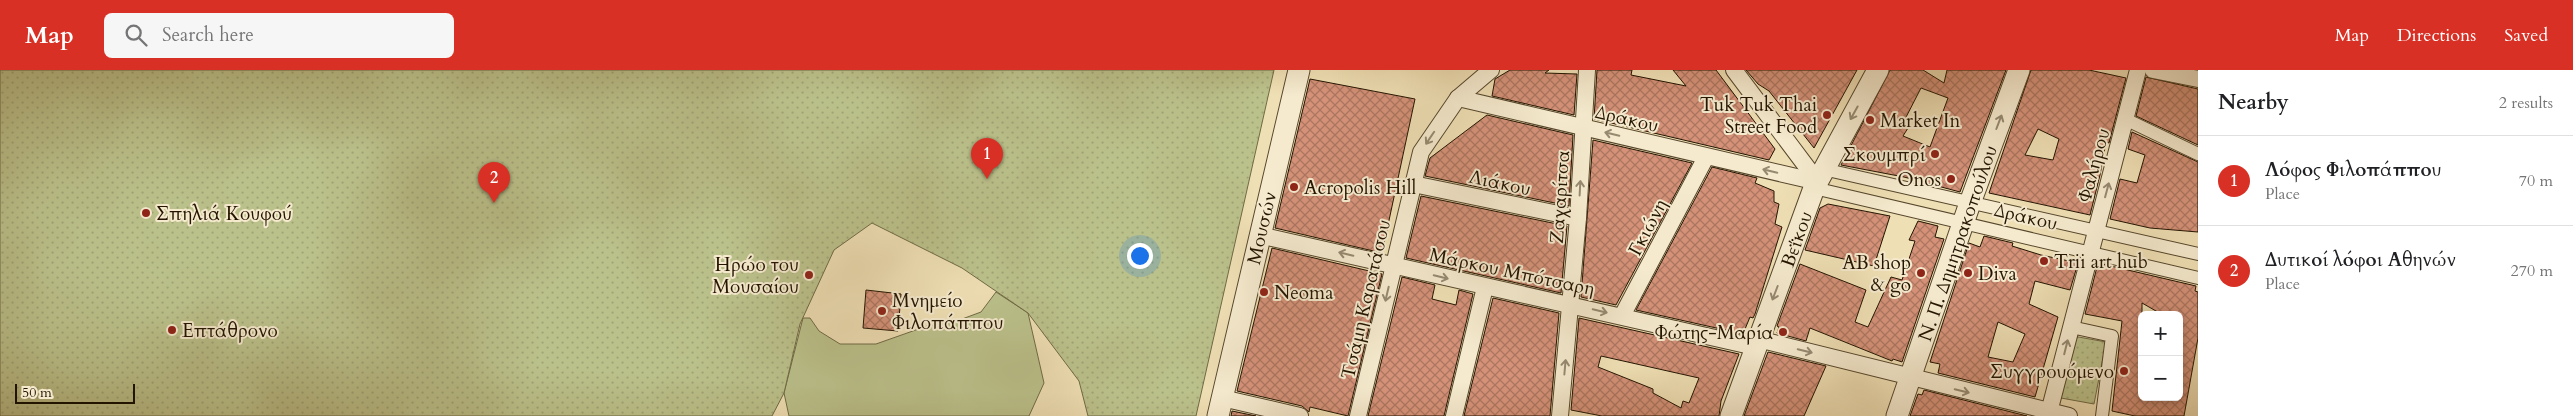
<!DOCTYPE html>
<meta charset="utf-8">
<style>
body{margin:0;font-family:Cardo,serif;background:#f6f6f6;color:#202124}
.controls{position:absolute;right:15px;bottom:15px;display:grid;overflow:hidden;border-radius:8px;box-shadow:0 2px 8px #0003}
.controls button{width:45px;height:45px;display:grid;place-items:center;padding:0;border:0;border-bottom:1px solid #e0e0e0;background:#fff;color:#202124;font:25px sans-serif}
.scale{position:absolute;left:15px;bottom:12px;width:120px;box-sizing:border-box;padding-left:5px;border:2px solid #231400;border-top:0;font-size:14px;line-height:18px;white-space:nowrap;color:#231400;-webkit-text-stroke:4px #f5eace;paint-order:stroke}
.you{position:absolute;left:1139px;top:185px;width:18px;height:18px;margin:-12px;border:4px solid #fff;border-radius:50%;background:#1a73e8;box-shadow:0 0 0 8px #1a73e833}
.badge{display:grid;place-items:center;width:32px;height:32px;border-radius:50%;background:#d93025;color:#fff;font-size:16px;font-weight:700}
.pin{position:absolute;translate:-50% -41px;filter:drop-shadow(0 1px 2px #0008)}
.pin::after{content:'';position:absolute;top:26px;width:18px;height:15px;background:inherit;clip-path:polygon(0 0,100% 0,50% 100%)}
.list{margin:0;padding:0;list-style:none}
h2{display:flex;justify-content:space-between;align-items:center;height:65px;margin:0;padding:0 20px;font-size:21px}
h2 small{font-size:16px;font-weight:400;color:#757577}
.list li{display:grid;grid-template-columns:32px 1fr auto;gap:15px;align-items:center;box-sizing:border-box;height:90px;padding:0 20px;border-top:1px solid #e0e0e0}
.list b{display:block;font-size:19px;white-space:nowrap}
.list p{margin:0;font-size:16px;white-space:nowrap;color:#757577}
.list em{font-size:16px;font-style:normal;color:#757577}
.icon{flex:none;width:28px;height:28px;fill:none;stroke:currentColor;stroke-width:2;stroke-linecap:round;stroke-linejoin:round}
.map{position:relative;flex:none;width:2198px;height:346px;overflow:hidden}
header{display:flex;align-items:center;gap:30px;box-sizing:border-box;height:70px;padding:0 25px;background:#d93025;color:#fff}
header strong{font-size:24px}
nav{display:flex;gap:28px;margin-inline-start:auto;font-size:18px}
.search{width:350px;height:45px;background:#f6f6f6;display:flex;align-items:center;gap:12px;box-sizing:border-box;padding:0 18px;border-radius:8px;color:#757577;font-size:19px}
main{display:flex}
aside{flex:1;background:#fff}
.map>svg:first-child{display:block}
.grass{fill:#bbc18b;stroke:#6f6a46}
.park{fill:url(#park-dots);stroke:#6f6a46}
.building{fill:url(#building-cross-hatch);stroke:#231400;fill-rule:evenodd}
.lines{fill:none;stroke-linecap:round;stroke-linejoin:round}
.pedestrian-casing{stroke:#56472d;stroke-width:14}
.minor-casing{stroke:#56472d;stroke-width:18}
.tertiary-casing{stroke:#56472d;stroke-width:23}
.pedestrian{stroke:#f5eace;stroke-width:12}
.minor{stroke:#f5eace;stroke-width:16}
.tertiary{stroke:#f5eace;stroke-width:21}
.oneway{stroke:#968a71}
.poi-dot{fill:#8f2418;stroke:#f5eace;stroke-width:2}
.labels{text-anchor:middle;stroke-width:4;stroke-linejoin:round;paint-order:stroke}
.poi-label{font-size:19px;fill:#231400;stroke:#f5eace;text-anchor:start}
.street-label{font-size:19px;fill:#231400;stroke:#f5eace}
</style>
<header>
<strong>Map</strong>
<div class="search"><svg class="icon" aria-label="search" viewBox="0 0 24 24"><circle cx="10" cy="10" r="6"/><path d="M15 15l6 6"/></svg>Search here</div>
<nav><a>Map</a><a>Directions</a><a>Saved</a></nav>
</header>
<main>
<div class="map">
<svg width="2198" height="346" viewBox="0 0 2198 346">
<defs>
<pattern id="park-dots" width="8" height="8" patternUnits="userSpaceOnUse" patternTransform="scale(1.25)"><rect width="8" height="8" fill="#bbc18b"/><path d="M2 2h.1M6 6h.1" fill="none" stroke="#a0a576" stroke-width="1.8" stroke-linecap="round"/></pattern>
<pattern id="building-cross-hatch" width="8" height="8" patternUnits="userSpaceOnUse" patternTransform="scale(1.25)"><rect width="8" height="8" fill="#d59279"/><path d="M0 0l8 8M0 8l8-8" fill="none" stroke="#ac7661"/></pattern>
</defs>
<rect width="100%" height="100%" fill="#efdfb4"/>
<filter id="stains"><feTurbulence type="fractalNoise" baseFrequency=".004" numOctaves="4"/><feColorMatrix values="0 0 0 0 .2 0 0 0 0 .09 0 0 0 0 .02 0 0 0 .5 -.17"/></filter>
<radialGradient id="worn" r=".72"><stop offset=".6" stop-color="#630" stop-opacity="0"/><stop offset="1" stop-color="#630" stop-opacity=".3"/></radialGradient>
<polygon class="grass" points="996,222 1028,243 1044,313 1029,346 789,346 784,323 803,248 810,248 819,261 840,274 876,274 927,256 954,252 981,242"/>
<g class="park">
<polygon points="0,0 1274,0 1196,346 1088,346 1079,311 1028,243 962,198 872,153 834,180 800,254 784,323 772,346 0,346"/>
<polygon points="2073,266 2106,272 2094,334 2061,328"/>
</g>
<g class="building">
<polygon points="1510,0 1549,0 1545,3 1577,4 1574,45 1492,26 1495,9"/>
<polygon points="1597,0 1632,0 1631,5 1686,16 1673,0 1716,0 1775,79 1769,90 1594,49"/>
<polygon points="1746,0 1857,0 1814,78 1769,21 1758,14"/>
<path d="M1890,0H1923L1944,13L1947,0H2006L1960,122L1904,107L1841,95ZM1921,18L1948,28L1930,77L1903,66L1908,58L1902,55Z"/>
<path d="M2031,0H2089L2126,8L2109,73L2106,72L2100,105L2090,145L1989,123ZM2038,59L2059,69L2053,90L2025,85Z"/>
<polygon points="2146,7 2198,19 2198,75 2136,46"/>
<polygon points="1310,9 1415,29 1382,183 1275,158"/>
<polygon points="1487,45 1573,65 1569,136 1425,106 1430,88"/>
<polygon points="2132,62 2198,92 2198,162 2150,158 2110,149 2120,109 2137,113 2145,85 2128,79"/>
<polygon points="1593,70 1692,93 1616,235 1581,227"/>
<polygon points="1712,97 1757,108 1755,113 1774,121 1774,132 1779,134 1775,154 1782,157 1755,244 1753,248 1750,247 1743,264 1636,240"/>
<polygon points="1421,126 1567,156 1561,223 1406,188"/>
<polygon points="1828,134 1890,146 1874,196 1805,180 1820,138"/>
<polygon points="1918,151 1938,156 1935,167 1944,169 1902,292 1893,289 1892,291 1810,258 1806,271 1777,263 1779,257 1777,256 1800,194 1866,220 1855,252 1868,257 1891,207 1902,210 1915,171 1909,170"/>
<path d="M1984,166L2013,173L2012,176L2041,185L2078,193L2070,220L2035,211L2029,234L2058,247L2035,327L1938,303L1940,294L1930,292L1969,173L1980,177ZM1998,252L2025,264L2013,292L1988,287Z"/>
<polygon points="1272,178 1382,204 1348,346 1310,337 1309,342 1302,336 1237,321"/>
<path d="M2098,193L2196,216L2195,221L2198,222V268L2184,346H2135L2112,341L2122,251L2085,244ZM2142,233L2163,245H2179V327H2142Z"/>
<polygon points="1402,207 1435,215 1432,229 1456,235 1459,220 1473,224 1444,346 1368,346"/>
<polygon points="866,220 901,224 898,261 863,258"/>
<polygon points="1493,228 1559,243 1550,346 1464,346"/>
<path d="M1579,248L1739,284L1721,331L1719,346H1602L1571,340ZM1601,286L1690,306L1699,308L1689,333L1683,331L1681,338L1653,323V319L1598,297Z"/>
<polygon points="1768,282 1826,296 1804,346 1744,346"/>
<polygon points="1924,320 2027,346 1910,346 1918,324 1922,325"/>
<polygon points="1232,341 1256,346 1231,346"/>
</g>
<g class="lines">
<defs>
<g id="pedestrian">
<polyline points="2125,49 2198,84"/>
<polyline points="1823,99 2198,184"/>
<polyline points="1814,118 2198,208"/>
<polyline points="2071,257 2112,266 2102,346"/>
</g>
<g id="minor">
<polyline points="1734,0 1818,112"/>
<polyline points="2153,0 2198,9"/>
<polyline points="1458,28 1818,112"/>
<polyline points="1413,114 1578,148"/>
<polyline points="1259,165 1755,277"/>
<polyline points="1622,246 1706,87"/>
<polyline points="1758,269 2069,346"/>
<polyline points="1222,328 1300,346"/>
<polyline points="1358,346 1421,82 1458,28 1491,0"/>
<polyline points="1454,346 1485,217"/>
<polyline points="1560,346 1578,148 1587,0"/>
<polyline points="2048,346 2138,0"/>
</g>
<g id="tertiary">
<polyline points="1218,346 1299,0"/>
<polyline points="1731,346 1814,118 1878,0"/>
<polyline points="1897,346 1970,133 2019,0"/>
</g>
</defs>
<use href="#pedestrian" class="pedestrian-casing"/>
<use href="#minor" class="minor-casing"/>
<use href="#tertiary" class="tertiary-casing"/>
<use href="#pedestrian" class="pedestrian"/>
<use href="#minor" class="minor"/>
<use href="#tertiary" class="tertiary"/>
</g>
<defs><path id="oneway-shaft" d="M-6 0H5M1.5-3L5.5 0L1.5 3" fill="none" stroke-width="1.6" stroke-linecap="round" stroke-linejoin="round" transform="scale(1.25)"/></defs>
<g class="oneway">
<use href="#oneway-shaft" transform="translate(1854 43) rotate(119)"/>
<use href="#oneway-shaft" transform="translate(1999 52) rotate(-69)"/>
<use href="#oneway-shaft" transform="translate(1612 64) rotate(-167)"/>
<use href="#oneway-shaft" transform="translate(1430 68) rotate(124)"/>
<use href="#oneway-shaft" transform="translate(1770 101) rotate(-167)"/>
<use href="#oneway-shaft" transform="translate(1580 118) rotate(-87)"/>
<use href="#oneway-shaft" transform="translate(2107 120) rotate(-75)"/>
<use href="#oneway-shaft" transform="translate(1346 184) rotate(-167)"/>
<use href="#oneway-shaft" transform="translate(1441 207) rotate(14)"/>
<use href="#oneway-shaft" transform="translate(1775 223) rotate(111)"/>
<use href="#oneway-shaft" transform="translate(1387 224) rotate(103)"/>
<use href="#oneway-shaft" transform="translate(1600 241) rotate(13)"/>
<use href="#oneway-shaft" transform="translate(2066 277) rotate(-76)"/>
<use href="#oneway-shaft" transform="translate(1805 281) rotate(14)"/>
<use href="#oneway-shaft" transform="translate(1565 297) rotate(-85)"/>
<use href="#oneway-shaft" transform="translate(1962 321) rotate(14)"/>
</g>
<g class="poi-dot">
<circle cx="1827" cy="45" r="5"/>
<circle cx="1870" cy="50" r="5"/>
<circle cx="1935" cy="84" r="5"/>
<circle cx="1951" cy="109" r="5"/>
<circle cx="1294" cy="117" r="5"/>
<circle cx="146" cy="143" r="5"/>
<circle cx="2044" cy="191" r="5"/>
<circle cx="1921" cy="203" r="5"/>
<circle cx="1968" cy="203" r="5"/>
<circle cx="809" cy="205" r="5"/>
<circle cx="1264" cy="222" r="5"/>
<circle cx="882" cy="241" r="5"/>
<circle cx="172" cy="260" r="5"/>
<circle cx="1783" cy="262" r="5"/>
<circle cx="2124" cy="301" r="5"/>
</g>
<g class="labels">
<g class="poi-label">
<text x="1817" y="41" text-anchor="end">Tuk Tuk Thai<tspan x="1817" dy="22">Street Food</tspan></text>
<text x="1880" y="57">Market In</text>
<text x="1925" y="91" text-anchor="end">Σκουμπρί</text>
<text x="1941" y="116" text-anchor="end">Onos</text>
<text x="1304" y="124">Acropolis Hill</text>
<text x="156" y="150">Σπηλιά Κουφού</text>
<text x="2054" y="198">Trii art hub</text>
<text x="1911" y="199" text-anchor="end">AB shop<tspan x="1911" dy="22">&amp; go</tspan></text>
<text x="799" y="201" text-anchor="end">Ηρώο του<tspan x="799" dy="22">Μουσαίου</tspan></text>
<text x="1978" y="210">Diva</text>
<text x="1274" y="229">Neoma</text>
<text x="892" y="237">Μνημείο<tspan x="892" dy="22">Φιλοπάππου</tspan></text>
<text x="182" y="267">Επτάθρονο</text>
<text x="1773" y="269" text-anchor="end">Φώτης-Μαρία</text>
<text x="2114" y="308" text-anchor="end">Συγγρουόμενο</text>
</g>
<g class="street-label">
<text transform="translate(1627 48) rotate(13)" y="7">Δράκου</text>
<text transform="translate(2093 95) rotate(-75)" y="7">Φαλήρου</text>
<text transform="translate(1500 112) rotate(12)" y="7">Λιάκου</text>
<text transform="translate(1559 127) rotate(-86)" y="7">Ζαχαρίτσα</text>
<text transform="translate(2026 146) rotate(13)" y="7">Δράκου</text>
<text transform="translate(1647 157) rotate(-62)" y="7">Γκιώνη</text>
<text transform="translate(1261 158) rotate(-77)" y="7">Μουσών</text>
<text transform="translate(1796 169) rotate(-70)" y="7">Βεΐκου</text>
<text transform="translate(1957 173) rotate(-71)" y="7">Ν. Π. Δημητρακοπούλου</text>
<text transform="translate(1512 201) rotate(12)" y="7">Μάρκου Μπότσαρη</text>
<text transform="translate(1365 229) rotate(-77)" y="7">Τσάμη Καρατάσου</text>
</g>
</g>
<rect width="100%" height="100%" filter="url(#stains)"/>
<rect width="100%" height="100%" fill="url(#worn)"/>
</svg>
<div class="controls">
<button>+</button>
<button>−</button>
</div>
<div class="scale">50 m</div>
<div class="you"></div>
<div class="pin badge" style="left:987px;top:109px">1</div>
<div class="pin badge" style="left:494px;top:133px">2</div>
</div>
<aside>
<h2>Nearby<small>2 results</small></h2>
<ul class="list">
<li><span class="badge">1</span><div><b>Λόφος Φιλοπάππου</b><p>Place</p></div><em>70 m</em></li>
<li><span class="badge">2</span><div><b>Δυτικοί λόφοι Αθηνών</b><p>Place</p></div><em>270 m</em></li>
</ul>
</aside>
</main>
